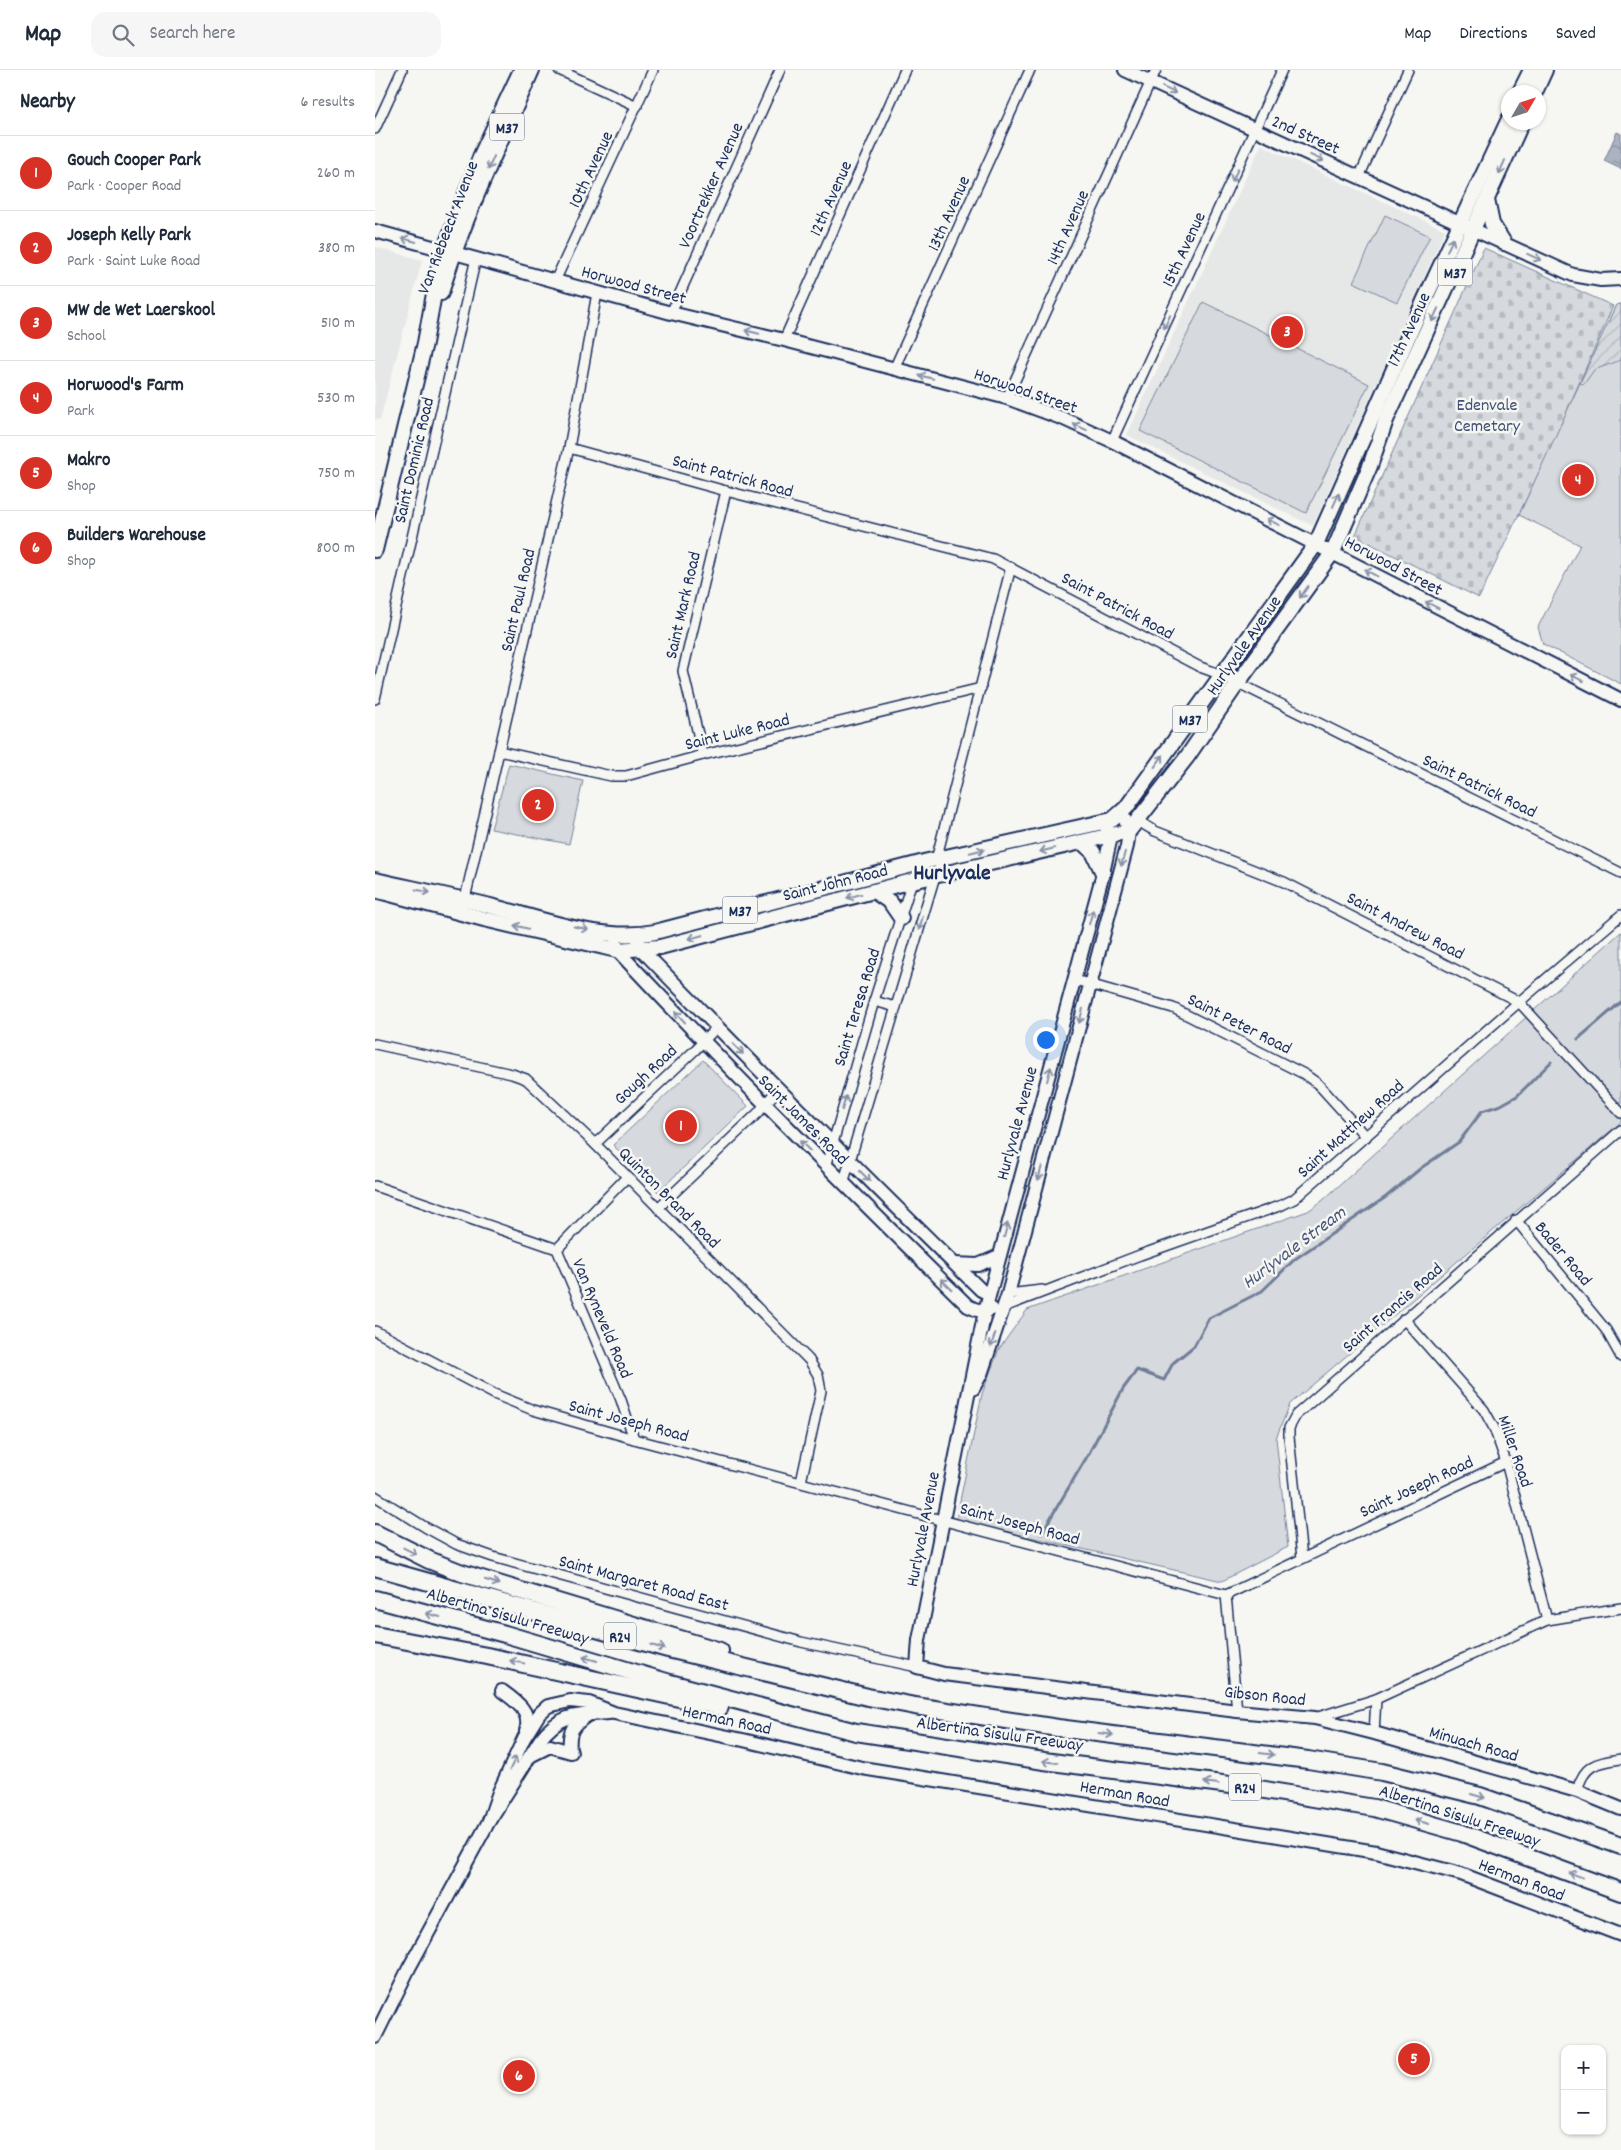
<!DOCTYPE html>
<meta charset="utf-8">
<style>
body{margin:0;font-family:Dekko,sans-serif;background:#f6f6f7;color:#1f2937}
.controls{position:absolute;right:15px;bottom:15px;display:grid;overflow:hidden;border-radius:10px;box-shadow:0 1px 4px #0004}
.controls button{width:45px;height:45px;display:grid;place-items:center;padding:0;border:0;border-bottom:1px solid #e0e1e3;background:#fff;color:#1f2937;font:25px sans-serif}
.compass{position:absolute;left:1126px;top:15px;width:45px;height:45px;border-radius:50%;background:#fff;box-shadow:0 1px 4px #0004;rotate:51deg}
.you{position:absolute;left:670px;top:969px;width:18px;height:18px;margin:-12px;border:4px solid #fff;border-radius:50%;background:#1a73e8;box-shadow:0 0 0 8px #1a73e833}
.badge{display:grid;place-items:center;width:32px;height:32px;border-radius:50%;background:#d93025;color:#fff;font-size:16px;font-weight:700}
.pin{position:absolute;translate:-50% -50%;border:2px solid #fff;box-shadow:0 1px 5px #0006}
.list{margin:0;padding:0;list-style:none}
h2{display:flex;justify-content:space-between;align-items:center;height:65px;margin:0;padding:0 20px;font-size:21px}
h2 small{font-size:16px;font-weight:400;color:#747a83}
.list li{display:grid;grid-template-columns:32px 1fr auto;gap:15px;align-items:center;box-sizing:border-box;height:75px;padding:0 20px;border-top:1px solid #e0e1e3}
.list b{display:block;font-size:19px;white-space:nowrap}
.list p{margin:0;font-size:16px;white-space:nowrap;color:#747a83}
.list em{font-size:16px;font-style:normal;color:#747a83}
.icon{flex:none;width:28px;height:28px;fill:none;stroke:currentColor;stroke-width:2;stroke-linecap:round;stroke-linejoin:round}
.map{position:relative;flex:none;width:1246px;height:2080px;overflow:hidden}
header{display:flex;align-items:center;gap:30px;box-sizing:border-box;height:70px;padding:0 25px;background:#fff;border-bottom:1px solid #e0e1e3}
header strong{font-size:24px}
nav{display:flex;gap:28px;margin-inline-start:auto;font-size:18px}
.search{width:350px;height:45px;background:#f6f6f7;display:flex;align-items:center;gap:12px;box-sizing:border-box;padding:0 18px;border-radius:15px;color:#747a83;font-size:19px}
main{display:flex}
aside{flex:1;background:#fff}
.map>svg:first-child{display:block}
.built{fill:#e6e7e7}
.cemetery{fill:url(#cemetery-stones);stroke:#78849e}
.park{fill:#d6d9dd;stroke:#78849e}
.garden{fill:url(#garden-furrows);stroke:#78849e}
.water{fill:url(#water-ripples);stroke:#717e99}
.lines{fill:none;stroke-linecap:round;stroke-linejoin:round}
.stream{stroke:#717e99;stroke-width:3}
.street-casing{stroke:#1b2f5e;stroke-width:12}
.secondary-casing{stroke:#1b2f5e;stroke-width:16}
.primary-casing{stroke:#1b2f5e;stroke-width:18}
.highway-casing{stroke:#1b2f5e;stroke-width:20}
.street{stroke:#f6f6f2;stroke-width:9}
.secondary{stroke:#f6f6f2;stroke-width:12}
.primary{stroke:#f6f6f2;stroke-width:14}
.highway{stroke:#f6f6f2;stroke-width:16}
.oneway{stroke:#8892a8}
.labels{text-anchor:middle;stroke-width:5;stroke-linejoin:round;paint-order:stroke}
.shield{fill:#f6f6f2;stroke:#5d6b8a;stroke-width:1}
.shield-label{font-size:16px;font-weight:bold;fill:#1b2f5e}
.street-label{font-size:18px;fill:#1b2f5e;stroke:#f6f6f2}
.park-label{font-size:18px;fill:#405177;stroke:#f6f6f2}
.water-label{font-size:19px;font-style:italic;fill:#46567b;stroke:#f6f6f2}
.district-label{font-size:22px;font-weight:bold;fill:#1b2f5e;stroke:#f6f6f2}
</style>
<header>
<strong>Map</strong>
<div class="search"><svg class="icon" aria-label="search" viewBox="0 0 24 24"><circle cx="10" cy="10" r="6"/><path d="M15 15l6 6"/></svg>Search here</div>
<nav><a>Map</a><a>Directions</a><a>Saved</a></nav>
</header>
<main>
<aside>
<h2>Nearby<small>6 results</small></h2>
<ul class="list">
<li><span class="badge">1</span><div><b>Gouch Cooper Park</b><p>Park · Cooper Road</p></div><em>260 m</em></li>
<li><span class="badge">2</span><div><b>Joseph Kelly Park</b><p>Park · Saint Luke Road</p></div><em>380 m</em></li>
<li><span class="badge">3</span><div><b>MW de Wet Laerskool</b><p>School</p></div><em>510 m</em></li>
<li><span class="badge">4</span><div><b>Horwood's Farm</b><p>Park</p></div><em>530 m</em></li>
<li><span class="badge">5</span><div><b>Makro</b><p>Shop</p></div><em>750 m</em></li>
<li><span class="badge">6</span><div><b>Builders Warehouse</b><p>Shop</p></div><em>800 m</em></li>
</ul>
</aside>
<div class="map">
<svg width="1246" height="2080" viewBox="0 0 1246 2080">
<defs>
<pattern id="cemetery-stones" width="16" height="16" patternUnits="userSpaceOnUse" patternTransform="scale(1.25)"><rect width="16" height="16" fill="#d6d9dd"/><path d="M2 7V4a2 2 0 0 1 4 0v3zM10 15v-3a2 2 0 0 1 4 0v3z" fill="#b7bbc0"/></pattern>
<pattern id="garden-furrows" width="10" height="10" patternUnits="userSpaceOnUse" patternTransform="scale(1.25)"><rect width="10" height="10" fill="#d6d9dd"/><path d="M-1 1l2-2M0 10L10 0M9 11l2-2" fill="none" stroke="#b7bbc0"/></pattern>
<pattern id="water-ripples" width="26" height="14" patternUnits="userSpaceOnUse" patternTransform="scale(1.25)"><rect width="26" height="14" fill="#abb2c0"/><path d="M2 4q2-2 4 0t4 0M15 11q2-2 4 0t4 0" fill="none" stroke="#8a919f"/></pattern>
</defs>
<rect width="100%" height="100%" fill="#f6f6f2"/>
<filter id="ink" filterUnits="userSpaceOnUse"><feTurbulence type="fractalNoise" baseFrequency=".02" numOctaves="2"/><feDisplacementMap in="SourceGraphic" scale="10" xChannelSelector="R" yChannelSelector="G"/><feConvolveMatrix kernelMatrix="1 2 1 2 8 2 1 2 1" color-interpolation-filters="sRGB"/></filter>
<g filter="url(#ink)">
<g class="built">
<polygon points="886,75 1070,160 938,456 752,365"/>
<polygon points="0,177 47,190 5,350 0,349"/>
</g>
<polygon class="cemetery" points="1109,178 1238,236 1177,375 1104,528 980,466"/>
<g class="park">
<polygon points="1010,145 1055,166 1022,232 978,212"/>
<polygon points="828,232 994,314 931,443 765,361"/>
<polygon points="1246,234 1246,614 1168,574 1163,557 1205,475 1144,445 1241,235"/>
<polygon points="134,694 208,711 194,774 116,759"/>
<polygon points="1246,862 1246,1052 915,1334 901,1368 913,1477 847,1511 581,1450 607,1324 624,1279 652,1240 933,1141 947,1131"/>
<polygon points="328,990 373,1036 283,1122 238,1075"/>
</g>
<polygon class="garden" points="1246,234 1246,290 1219,300 1209,314 1205,313 1241,235"/>
<polygon class="water" points="1242,62 1246,64 1246,99 1229,91"/>
<g class="lines">
<g class="stream">
<polyline points="1203,969 1246,932"/>
<polyline points="666,1464 713,1385 748,1319 762,1300 789,1310 798,1293 819,1276 834,1248 887,1221 920,1189 1011,1127 1046,1098 1084,1072 1107,1041 1126,1035 1142,1026 1176,992"/>
</g>
<defs>
<g id="street">
<polyline points="184,0 262,36"/>
<polyline points="0,59 27,0"/>
<polyline points="984,107 1033,0"/>
<polyline points="180,211 278,0"/>
<polyline points="296,243 405,0"/>
<polyline points="409,270 530,0"/>
<polyline points="519,299 655,0"/>
<polyline points="632,328 781,0"/>
<polyline points="737,371 907,0"/>
<polyline points="194,378 351,421 618,489 825,597 847,605 1246,803"/>
<polyline points="0,629 101,188"/>
<polyline points="124,681 236,706 251,706 328,685 606,618"/>
<polyline points="328,685 308,601 351,421"/>
<polyline points="763,751 780,761 909,812 1144,932 1246,1043"/>
<polyline points="561,790 636,497"/>
<polyline points="89,833 194,378 222,223"/>
<polyline points="700,910 798,938 929,1004 943,1014 991,1067"/>
<polyline points="499,931 521,937"/>
<polyline points="0,974 137,1004 151,1009 220,1074 434,1290 443,1305 446,1321 426,1412"/>
<polyline points="220,1074 320,980 342,957"/>
<polyline points="451,1097 499,931 537,811 553,791"/>
<polyline points="468,1114 560,806 570,788"/>
<polyline points="0,1116 182,1179 246,1330 259,1369"/>
<polyline points="283,1138 383,1043 403,1019"/>
<polyline points="1141,1150 1231,1260 1246,1287"/>
<polyline points="182,1179 251,1108"/>
<polyline points="633,1224 667,1220"/>
<polyline points="629,1237 765,1185 907,1135 919,1129 1144,932 1246,845"/>
<polyline points="1029,1249 1109,1340 1119,1358 1131,1392 1172,1550"/>
<polyline points="0,1261 119,1324 158,1340 259,1369 851,1525 1131,1392"/>
<polyline points="0,1426 50,1457 81,1474 118,1487 426,1572 542,1597"/>
<polyline points="927,1488 914,1367 914,1358 921,1345 1246,1060"/>
<polyline points="851,1525 862,1641"/>
<polyline points="940,1648 1001,1629 1172,1550 1246,1538"/>
<polyline points="999,1663 1001,1629"/>
<path d="M1202,1721C1209,1694 1221,1693 1246,1689"/>
</g>
<g id="secondary">
<polyline points="750,0 1198,205 1226,210 1246,209"/>
<polyline points="0,161 296,243 409,270 632,328 689,349 737,371 1246,630"/>
<polyline points="731,757 736,766 728,803 610,1241 544,1570 542,1597 569,1604 862,1641 940,1648 999,1663 1202,1721 1246,1739"/>
<path d="M263,870L266,879C378,994 491,1108 606,1220L614,1224"/>
<path d="M241,873L242,880C356,1002 474,1119 593,1236L602,1240L617,1239"/>
<polyline points="580,1194 603,1195 624,1186"/>
<polyline points="598,1319 606,1304 633,1224 752,776 754,761 747,742"/>
<path d="M127,1621C141,1631 157,1642 151,1661"/>
<path d="M195,1680C193,1660 198,1655 214,1644"/>
<polyline points="157,1685 175,1676 196,1682"/>
<polyline points="114,1751 124,1722 149,1668 164,1644 173,1636 195,1631 214,1633 239,1643 368,1670 487,1698 1001,1782 1086,1804 1246,1865"/>
<path d="M0,1967L34,1898L114,1751L165,1670C185,1643 203,1645 234,1643"/>
</g>
<g id="primary">
<polyline points="1145,22 1156,0"/>
<polyline points="1160,22 1170,0"/>
<polyline points="1112,130 1117,154 1129,173"/>
<path d="M66,223C89,146 125,73 157,0"/>
<polyline points="0,480 50,273 65,191 106,85 146,0"/>
<polyline points="707,772 718,782 728,803"/>
<path d="M0,810C40,819 80,827 119,837C171,850 227,872 280,862L553,791L737,750L751,738L941,474L1050,229L1134,49"/>
<polyline points="0,820 109,849 242,880 285,877 537,811 754,761 812,687 862,614 958,482 995,396 1011,350 1147,52"/>
<polyline points="499,821 515,832 526,848"/>
</g>
<g id="highway">
<polyline points="0,1463 54,1490 87,1503 345,1581"/>
<polyline points="0,1497 293,1579 493,1627 540,1636 683,1658 933,1690 1007,1702 1105,1726 1246,1776"/>
<polyline points="0,1529 130,1564 295,1613 481,1662 669,1691 878,1718 999,1738 1087,1763 1246,1822"/>
<polyline points="0,1565 112,1586 345,1637"/>
</g>
</defs>
<use href="#street" class="street-casing"/>
<use href="#secondary" class="secondary-casing"/>
<use href="#primary" class="primary-casing"/>
<use href="#highway" class="highway-casing"/>
<use href="#street" class="street"/>
<use href="#secondary" class="secondary"/>
<use href="#primary" class="primary"/>
<use href="#highway" class="highway"/>
</g>
<defs><path id="oneway-shaft" d="M-6 0H5M1.5-3L5.5 0L1.5 3" fill="none" stroke-width="1.6" stroke-linecap="round" stroke-linejoin="round" transform="scale(1.25)"/></defs>
<g class="oneway">
<use href="#oneway-shaft" transform="translate(794 20) rotate(25)"/>
<use href="#oneway-shaft" transform="translate(942 88) rotate(24)"/>
<use href="#oneway-shaft" transform="translate(116 93) rotate(114)"/>
<use href="#oneway-shaft" transform="translate(1127 97) rotate(114)"/>
<use href="#oneway-shaft" transform="translate(860 105) rotate(115)"/>
<use href="#oneway-shaft" transform="translate(34 170) rotate(-165)"/>
<use href="#oneway-shaft" transform="translate(1075 175) rotate(-65)"/>
<use href="#oneway-shaft" transform="translate(1159 187) rotate(25)"/>
<use href="#oneway-shaft" transform="translate(1060 245) rotate(115)"/>
<use href="#oneway-shaft" transform="translate(792 252) rotate(115)"/>
<use href="#oneway-shaft" transform="translate(377 262) rotate(-167)"/>
<use href="#oneway-shaft" transform="translate(551 307) rotate(-166)"/>
<use href="#oneway-shaft" transform="translate(705 357) rotate(-155)"/>
<use href="#oneway-shaft" transform="translate(961 430) rotate(-66)"/>
<use href="#oneway-shaft" transform="translate(898 452) rotate(-153)"/>
<use href="#oneway-shaft" transform="translate(996 503) rotate(-152)"/>
<use href="#oneway-shaft" transform="translate(929 522) rotate(126)"/>
<use href="#oneway-shaft" transform="translate(1057 535) rotate(-153)"/>
<use href="#oneway-shaft" transform="translate(1202 608) rotate(-153)"/>
<use href="#oneway-shaft" transform="translate(784 691) rotate(-54)"/>
<use href="#oneway-shaft" transform="translate(672 780) rotate(167)"/>
<use href="#oneway-shaft" transform="translate(602 781) rotate(-13)"/>
<use href="#oneway-shaft" transform="translate(748 789) rotate(105)"/>
<use href="#oneway-shaft" transform="translate(48 821) rotate(12)"/>
<use href="#oneway-shaft" transform="translate(479 826) rotate(165)"/>
<use href="#oneway-shaft" transform="translate(716 847) rotate(-75)"/>
<use href="#oneway-shaft" transform="translate(546 853) rotate(106)"/>
<use href="#oneway-shaft" transform="translate(146 857) rotate(-167)"/>
<use href="#oneway-shaft" transform="translate(206 858) rotate(12)"/>
<use href="#oneway-shaft" transform="translate(321 867) rotate(165)"/>
<use href="#oneway-shaft" transform="translate(706 946) rotate(105)"/>
<use href="#oneway-shaft" transform="translate(305 947) rotate(-133)"/>
<use href="#oneway-shaft" transform="translate(363 979) rotate(45)"/>
<use href="#oneway-shaft" transform="translate(674 1004) rotate(-75)"/>
<use href="#oneway-shaft" transform="translate(469 1033) rotate(-74)"/>
<use href="#oneway-shaft" transform="translate(430 1076) rotate(-135)"/>
<use href="#oneway-shaft" transform="translate(665 1103) rotate(105)"/>
<use href="#oneway-shaft" transform="translate(490 1106) rotate(45)"/>
<use href="#oneway-shaft" transform="translate(631 1160) rotate(-75)"/>
<use href="#oneway-shaft" transform="translate(571 1214) rotate(-136)"/>
<use href="#oneway-shaft" transform="translate(618 1270) rotate(109)"/>
<use href="#oneway-shaft" transform="translate(35 1481) rotate(27)"/>
<use href="#oneway-shaft" transform="translate(117 1512) rotate(17)"/>
<use href="#oneway-shaft" transform="translate(58 1545) rotate(-165)"/>
<use href="#oneway-shaft" transform="translate(283 1577) rotate(16)"/>
<use href="#oneway-shaft" transform="translate(215 1589) rotate(-164)"/>
<use href="#oneway-shaft" transform="translate(142 1592) rotate(-168)"/>
<use href="#oneway-shaft" transform="translate(731 1664) rotate(7)"/>
<use href="#oneway-shaft" transform="translate(892 1684) rotate(7)"/>
<use href="#oneway-shaft" transform="translate(675 1692) rotate(-172)"/>
<use href="#oneway-shaft" transform="translate(138 1693) rotate(-65)"/>
<use href="#oneway-shaft" transform="translate(836 1713) rotate(-173)"/>
<use href="#oneway-shaft" transform="translate(1103 1726) rotate(16)"/>
<use href="#oneway-shaft" transform="translate(1047 1752) rotate(-164)"/>
<use href="#oneway-shaft" transform="translate(1201 1805) rotate(-160)"/>
</g>
</g>
<g class="labels">
<g class="shield">
<rect x="114.5" y="43.5" width="35" height="27" rx="4"/>
<rect x="1062.5" y="188.5" width="35" height="27" rx="4"/>
<rect x="797.5" y="635.5" width="35" height="27" rx="4"/>
<rect x="347.5" y="826.5" width="35" height="27" rx="4"/>
<rect x="229" y="1552.5" width="32" height="27" rx="4"/>
<rect x="854" y="1703.5" width="32" height="27" rx="4"/>
</g>
<g class="shield-label">
<text x="132" y="63">M37</text>
<text x="1080" y="208">M37</text>
<text x="815" y="655">M37</text>
<text x="365" y="846">M37</text>
<text x="245" y="1572">R24</text>
<text x="870" y="1723">R24</text>
</g>
<g class="street-label">
<text transform="translate(931 64) rotate(24)" y="6">2nd Street</text>
<text transform="translate(215 99) rotate(-65)" y="6">10th Avenue</text>
<text transform="translate(335 115) rotate(-66)" y="6">Voortrekker Avenue</text>
<text transform="translate(455 128) rotate(-66)" y="6">12th Avenue</text>
<text transform="translate(573 143) rotate(-66)" y="6">13th Avenue</text>
<text transform="translate(72 157) rotate(-69)" y="6">Van Riebeeck Avenue</text>
<text transform="translate(692 157) rotate(-66)" y="6">14th Avenue</text>
<text transform="translate(808 179) rotate(-65)" y="6">15th Avenue</text>
<text transform="translate(259 214) rotate(15)" y="6">Horwood Street</text>
<text transform="translate(1033 259) rotate(-65)" y="6">17th Avenue</text>
<text transform="translate(651 320) rotate(19)" y="6">Horwood Street</text>
<text transform="translate(38 390) rotate(-77)" y="6">Saint Dominic Road</text>
<text transform="translate(358 405) rotate(15)" y="6">Saint Patrick Road</text>
<text transform="translate(1019 495) rotate(28)" y="6">Horwood Street</text>
<text transform="translate(142 530) rotate(-77)" y="6">Saint Paul Road</text>
<text transform="translate(307 535) rotate(-77)" y="6">Saint Mark Road</text>
<text transform="translate(743 535) rotate(28)" y="6">Saint Patrick Road</text>
<text transform="translate(868 575) rotate(-55)" y="6">Hurlyvale Avenue</text>
<text transform="translate(362 661) rotate(-14)" y="6">Saint Luke Road</text>
<text transform="translate(1105 715) rotate(26)" y="6">Saint Patrick Road</text>
<text transform="translate(460 812) rotate(-14)" y="6">Saint John Road</text>
<text transform="translate(1031 855) rotate(27)" y="6">Saint Andrew Road</text>
<text transform="translate(481 937) rotate(-73)" y="6">Saint Teresa Road</text>
<text transform="translate(865 953) rotate(27)" y="6">Saint Peter Road</text>
<text transform="translate(270 1004) rotate(-43)" y="6">Gough Road</text>
<text transform="translate(429 1049) rotate(45)" y="6">Saint James Road</text>
<text transform="translate(641 1053) rotate(-75)" y="6">Hurlyvale Avenue</text>
<text transform="translate(975 1058) rotate(-42)" y="6">Saint Matthew Road</text>
<text transform="translate(295 1127) rotate(45)" y="6">Quinton Brand Road</text>
<text transform="translate(1189 1183) rotate(50)" y="6">Bader Road</text>
<text transform="translate(1017 1237) rotate(-41)" y="6">Saint Francis Road</text>
<text transform="translate(228 1248) rotate(67)" y="6">Van Ryneveld Road</text>
<text transform="translate(254 1350) rotate(15)" y="6">Saint Joseph Road</text>
<text transform="translate(1141 1381) rotate(71)" y="6">Miller Road</text>
<text transform="translate(1041 1416) rotate(-25)" y="6">Saint Joseph Road</text>
<text transform="translate(645 1453) rotate(15)" y="6">Saint Joseph Road</text>
<text transform="translate(547 1459) rotate(-79)" y="6">Hurlyvale Avenue</text>
<text transform="translate(269 1512) rotate(15)" y="6">Saint Margaret Road East</text>
<text transform="translate(133 1545) rotate(16)" y="6">Albertina Sisulu Freeway</text>
<text transform="translate(890 1625) rotate(6)" y="6">Gibson Road</text>
<text transform="translate(352 1649) rotate(12)" y="6">Herman Road</text>
<text transform="translate(625 1663) rotate(8)" y="6">Albertina Sisulu Freeway</text>
<text transform="translate(1099 1673) rotate(16)" y="6">Minuach Road</text>
<text transform="translate(750 1723) rotate(10)" y="6">Herman Road</text>
<text transform="translate(1085 1745) rotate(18)" y="6">Albertina Sisulu Freeway</text>
<text transform="translate(1147 1809) rotate(21)" y="6">Herman Road</text>
</g>
<g class="park-label">
<text x="1112" y="340">Edenvale<tspan x="1112" dy="21">Cemetary</tspan></text>
</g>
<g class="water-label">
<text transform="translate(918 1176) rotate(-37)" y="7">Hurlyvale Stream</text>
</g>
<g class="district-label">
<text x="577" y="809">Hurlyvale</text>
</g>
</g>
</svg>
<div class="controls">
<button>+</button>
<button>−</button>
</div>
<svg class="compass" viewBox="-18 -18 36 36"><path d="M0-13l5 13h-10z" fill="#e53935"/><path d="M0 13l5-13h-10z" fill="#747a83"/></svg>
<div class="you"></div>
<div class="pin badge" style="left:306px;top:1056px">1</div>
<div class="pin badge" style="left:163px;top:735px">2</div>
<div class="pin badge" style="left:912px;top:262px">3</div>
<div class="pin badge" style="left:1203px;top:410px">4</div>
<div class="pin badge" style="left:1039px;top:1989px">5</div>
<div class="pin badge" style="left:144px;top:2006px">6</div>
</div>
</main>
